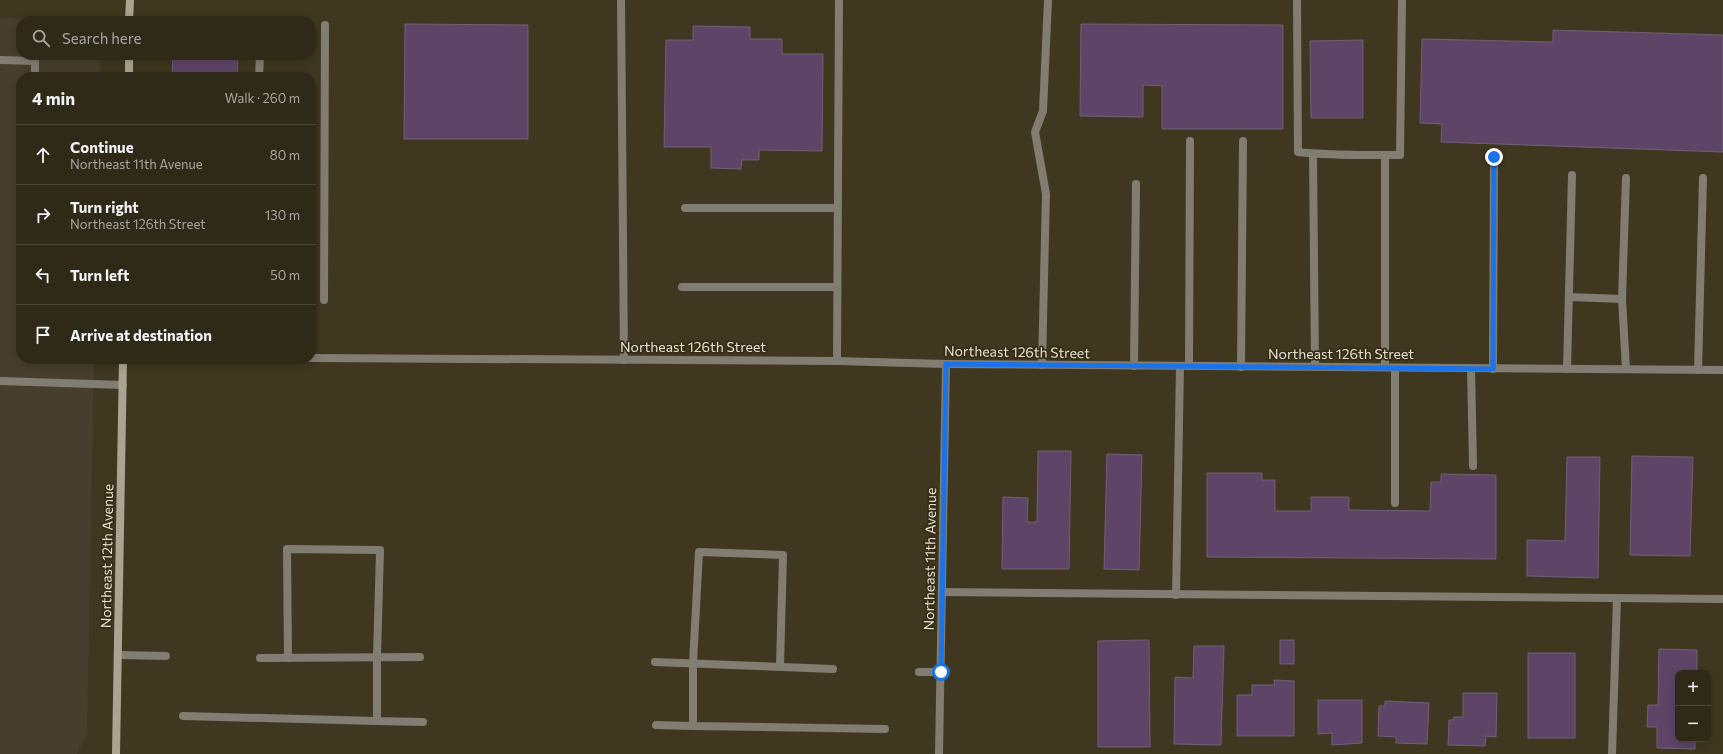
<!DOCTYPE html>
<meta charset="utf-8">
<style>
body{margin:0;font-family:Commissioner,sans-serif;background:#373120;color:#f1f3f6}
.controls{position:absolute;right:12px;bottom:12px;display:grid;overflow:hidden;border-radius:8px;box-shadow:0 2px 10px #0003}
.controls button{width:36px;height:36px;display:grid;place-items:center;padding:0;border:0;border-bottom:1px solid #4a4536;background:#2f2917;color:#f1f3f6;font:20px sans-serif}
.stop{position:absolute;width:12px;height:12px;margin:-9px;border:3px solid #1a73e8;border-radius:50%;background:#fff}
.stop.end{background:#1a73e8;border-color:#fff;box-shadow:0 1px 4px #0008}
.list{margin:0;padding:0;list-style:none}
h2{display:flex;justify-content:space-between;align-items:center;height:52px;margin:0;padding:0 16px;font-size:17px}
h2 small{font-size:13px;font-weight:400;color:#a7a6a1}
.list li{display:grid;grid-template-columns:26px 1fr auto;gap:12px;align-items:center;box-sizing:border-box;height:60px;padding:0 16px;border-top:1px solid #4a4536}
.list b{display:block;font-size:15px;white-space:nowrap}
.list p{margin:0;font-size:13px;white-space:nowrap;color:#a7a6a1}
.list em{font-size:13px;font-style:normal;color:#a7a6a1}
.icon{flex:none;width:22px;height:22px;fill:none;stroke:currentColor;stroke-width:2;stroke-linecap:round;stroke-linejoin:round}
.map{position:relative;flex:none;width:1723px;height:754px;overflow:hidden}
.search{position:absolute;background:#2f2917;box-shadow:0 2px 10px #0003;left:16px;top:16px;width:300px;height:44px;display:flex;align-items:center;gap:10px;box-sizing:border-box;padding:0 14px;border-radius:16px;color:#a7a6a1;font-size:15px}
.panel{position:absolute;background:#2f2917;box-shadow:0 2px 10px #0003;left:16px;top:72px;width:300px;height:292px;border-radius:16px}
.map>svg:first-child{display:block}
.education{fill:#473e2d}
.building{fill:#5e4567;stroke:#706077}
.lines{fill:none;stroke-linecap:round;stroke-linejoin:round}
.lane{stroke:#827d72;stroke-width:8}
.street{stroke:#827d72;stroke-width:8}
.secondary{stroke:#aca492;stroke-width:8}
.route{stroke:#1a73e8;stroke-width:5}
.labels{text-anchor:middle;stroke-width:3.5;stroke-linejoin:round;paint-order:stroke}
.street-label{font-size:14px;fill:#e6e1d3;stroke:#352d15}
</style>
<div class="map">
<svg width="1723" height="754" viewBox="0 0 1723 754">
<rect width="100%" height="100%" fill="#3f371f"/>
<polygon class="education" points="0,18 55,19 69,21 21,21 21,55 100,55 100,77 21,77 21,359 94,359 87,734 77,754 0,754"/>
<g class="building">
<polygon points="405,24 528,25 528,139 404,139"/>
<polygon points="1081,24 1283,25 1283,129 1162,129 1162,86 1143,85 1143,117 1080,116"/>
<polygon points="693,26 750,27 750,39 782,39 782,54 823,54 822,151 759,150 759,160 742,160 741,169 711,168 711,147 664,147 666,40 693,40"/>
<polygon points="1553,30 1723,35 1723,152 1441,142 1442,124 1420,123 1422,39 1553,42"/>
<polygon points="1363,40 1363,118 1311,118 1310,41"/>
<polygon points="173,55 238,55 237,77 172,77"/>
<polygon points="1038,451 1071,451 1069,569 1002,569 1003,497 1028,498 1027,522 1037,522"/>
<polygon points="1107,454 1142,455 1139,570 1104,569"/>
<polygon points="1632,456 1693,457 1690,556 1630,555"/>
<polygon points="1567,457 1600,457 1598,578 1527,576 1527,540 1565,541"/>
<polygon points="1207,473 1262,473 1262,480 1275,480 1275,511 1311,511 1311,497 1349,497 1349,510 1430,511 1431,482 1441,482 1441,474 1496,475 1496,559 1207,557"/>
<polygon points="1149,640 1150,747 1098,747 1098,641"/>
<rect x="1280" y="640" width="14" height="24"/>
<polygon points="1194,646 1224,646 1221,745 1174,744 1175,677 1193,678"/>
<polygon points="1659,649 1697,650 1697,673 1678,673 1678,739 1695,739 1695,749 1657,748 1657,727 1647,727 1648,705 1658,705"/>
<rect x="1528" y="653" width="47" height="85"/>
<polygon points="1274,680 1294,681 1294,736 1237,736 1237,695 1252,695 1252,685 1275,685"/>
<polygon points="1463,693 1497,693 1496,737 1486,736 1485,746 1448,745 1449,720 1453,720 1454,717 1463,717"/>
<polygon points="1318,700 1362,700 1362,743 1332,745 1332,733 1318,734"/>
<polygon points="1385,701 1429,703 1427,744 1396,743 1396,737 1378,736 1379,706 1385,706"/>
</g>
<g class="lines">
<g class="lane">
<polyline points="621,0 624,360"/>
<path d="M1297,0L1298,152C1332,156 1367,155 1400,155L1402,0"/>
<polyline points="0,60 35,61 35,77"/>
<polyline points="259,77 260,55"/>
<polyline points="1313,154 1315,367"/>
<polyline points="685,208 837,208"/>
<polyline points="682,287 836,287"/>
<polyline points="1569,297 1622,299"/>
<polyline points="324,300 325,25"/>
<polyline points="837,361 839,0"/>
<polyline points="1042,365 1046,194 1035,132 1043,111 1048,0"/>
<polyline points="1134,366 1136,184"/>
<polyline points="1189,366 1190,141"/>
<polyline points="1241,367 1243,141"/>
<polyline points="1385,367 1385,155"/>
<polyline points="1471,368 1473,466"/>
<polyline points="1493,369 1494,157"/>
<polyline points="1567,369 1572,175"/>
<polyline points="1626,369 1622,299 1626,178"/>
<polyline points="1698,370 1703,178"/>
<polyline points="0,381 123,385"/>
<polyline points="1395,503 1395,368"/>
<polyline points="942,592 1723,599"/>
<polyline points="1176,595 1180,366"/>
<polyline points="118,655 166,656"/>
<polyline points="260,658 420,657"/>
<polyline points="288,658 287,549 380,550 377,657 377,721 423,722"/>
<polyline points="655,662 833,669"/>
<polyline points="780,666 783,555 699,552 693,663 693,726 885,729"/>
<polyline points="919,672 941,672"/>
<polyline points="183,716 377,721"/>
<polyline points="656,725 693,726"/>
<polyline points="1612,754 1617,599"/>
</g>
<g class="street">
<polyline points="311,358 837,361 946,364 1723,370"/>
<polyline points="939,754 946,364"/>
</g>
<g class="secondary">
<polyline points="129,21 130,0"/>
<polyline points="129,77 129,55"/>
<polyline points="116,754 123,359"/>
</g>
</g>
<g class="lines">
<polyline class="route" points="941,672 946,364 1493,369 1494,157"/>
</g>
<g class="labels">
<g class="street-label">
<text x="693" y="352">Northeast 126th Street</text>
<text transform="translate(1017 352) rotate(1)" y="5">Northeast 126th Street</text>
<text x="1341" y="359">Northeast 126th Street</text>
<text transform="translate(107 556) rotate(-89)" y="5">Northeast 12th Avenue</text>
<text transform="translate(930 559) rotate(-89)" y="5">Northeast 11th Avenue</text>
</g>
</g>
</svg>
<div class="controls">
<button>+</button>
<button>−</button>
</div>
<div class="stop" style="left:941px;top:672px"></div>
<div class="stop end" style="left:1494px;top:157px"></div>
<div class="search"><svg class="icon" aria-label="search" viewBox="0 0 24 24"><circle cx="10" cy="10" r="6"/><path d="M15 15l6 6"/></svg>Search here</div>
<section class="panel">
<h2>4 min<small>Walk · 260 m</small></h2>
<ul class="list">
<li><svg class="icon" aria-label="ahead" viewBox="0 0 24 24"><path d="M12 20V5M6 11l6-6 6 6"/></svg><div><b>Continue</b><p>Northeast 11th Avenue</p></div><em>80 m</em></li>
<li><svg class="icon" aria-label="right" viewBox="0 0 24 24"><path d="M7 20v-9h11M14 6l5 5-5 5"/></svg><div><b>Turn right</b><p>Northeast 126th Street</p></div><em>130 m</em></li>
<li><svg class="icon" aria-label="left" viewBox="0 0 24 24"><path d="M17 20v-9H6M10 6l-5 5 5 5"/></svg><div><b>Turn left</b></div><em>50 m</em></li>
<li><svg class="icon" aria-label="arrive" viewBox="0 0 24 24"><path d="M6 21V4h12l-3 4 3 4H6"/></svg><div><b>Arrive at destination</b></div></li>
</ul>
</section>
</div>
